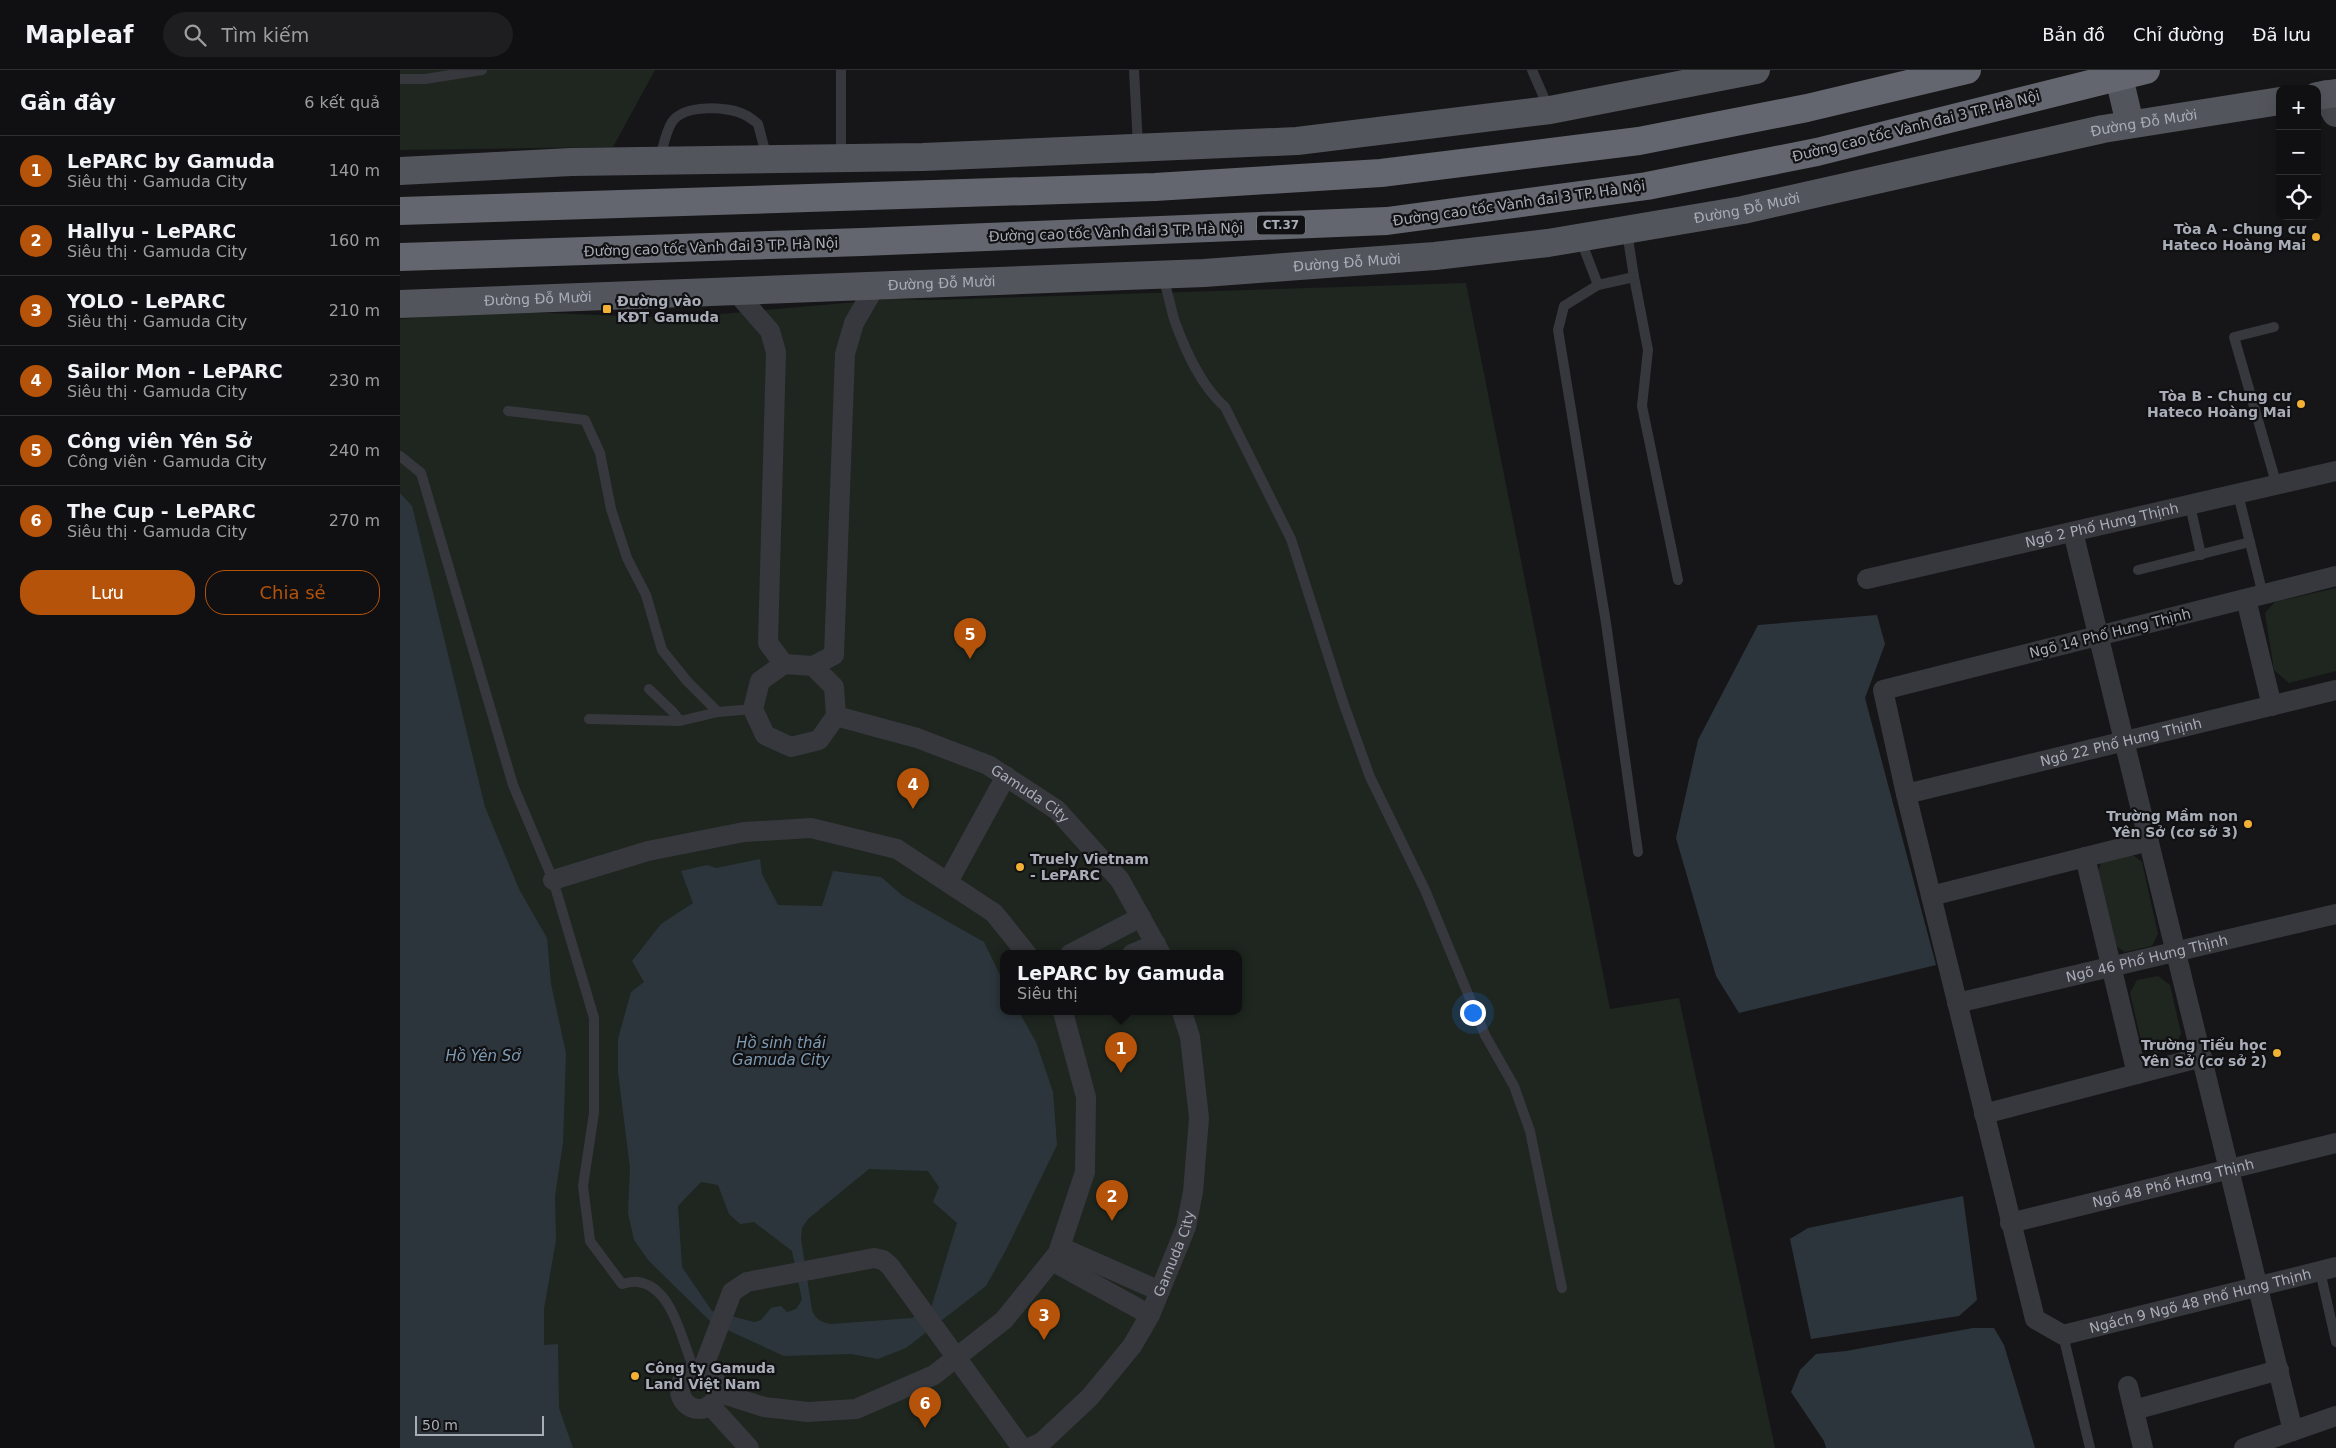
<!DOCTYPE html>
<html lang="vi">
<meta charset="utf-8">
<style>
body{margin:0;font-family:"DejaVu Sans",sans-serif;background:#1e1e20;color:#f1f3f6}
.controls{position:absolute;right:15px;top:15px;display:grid;overflow:hidden;border-radius:10px;box-shadow:0 5px 20px #0002}
.controls button{width:45px;height:45px;display:grid;place-items:center;padding:0;border:0;border-bottom:1px solid #303032;background:#101012;color:#f1f3f6;font:25px sans-serif}
.scale{position:absolute;left:15px;bottom:12px;width:129px;box-sizing:border-box;padding-left:5px;border:2px solid #a8adb8;border-top:0;font-size:14px;line-height:18px;white-space:nowrap;color:#a8adb8;-webkit-text-stroke:4px #111113;paint-order:stroke}
.you{position:absolute;left:1072px;top:942px;width:18px;height:18px;margin:-12px;border:4px solid #fff;border-radius:50%;background:#1a73e8;box-shadow:0 0 0 8px #1a73e833}
.badge{display:grid;place-items:center;width:32px;height:32px;border-radius:50%;background:#b45309;color:#fff;font-size:16px;font-weight:700}
.pin{position:absolute;translate:-50% -41px;filter:drop-shadow(0 1px 2px #0008)}
.pin::after{content:'';position:absolute;top:26px;width:18px;height:15px;background:inherit;clip-path:polygon(0 0,100% 0,50% 100%)}
.popup{position:absolute;left:600px;top:880px;width:242px;height:65px;box-sizing:border-box;display:grid;place-content:center;border-radius:10px;background:#101012;filter:drop-shadow(0 1px 4px #0005);font-size:16px;white-space:nowrap;color:#9c9d9f}
.popup b{font-size:19px;color:#f1f3f6}
.popup::after{content:'';position:absolute;left:50%;top:100%;margin-left:-10px;border:10px solid transparent;border-top-color:#101012}
.list{margin:0;padding:0;list-style:none}
h2{display:flex;justify-content:space-between;align-items:center;height:65px;margin:0;padding:0 20px;font-size:21px}
h2 small{font-size:16px;font-weight:400;color:#9c9d9f}
.list li{display:grid;grid-template-columns:32px 1fr auto;gap:15px;align-items:center;box-sizing:border-box;height:70px;padding:0 20px;border-top:1px solid #303032}
.list b{display:block;font-size:19px;white-space:nowrap}
.list p{margin:0;font-size:16px;white-space:nowrap;color:#9c9d9f}
.list em{font-size:16px;font-style:normal;color:#9c9d9f}
.actions{display:flex;gap:10px;padding:15px 20px}
.actions a{flex:1;padding:11px 0;border:1px solid #b45309;border-radius:20px;text-align:center;font-size:18px;color:#b45309}
.actions .main{background:#b45309;color:#fff}
.icon{flex:none;width:28px;height:28px;fill:none;stroke:currentColor;stroke-width:2;stroke-linecap:round;stroke-linejoin:round}
.map{position:relative;flex:none;width:1936px;height:1378px;overflow:hidden}
header{display:flex;align-items:center;gap:30px;box-sizing:border-box;height:70px;padding:0 25px;background:#101012;border-bottom:1px solid #303032}
header strong{font-size:24px}
nav{display:flex;gap:28px;margin-inline-start:auto;font-size:18px}
.search{width:350px;height:45px;background:#1e1e20;display:flex;align-items:center;gap:12px;box-sizing:border-box;padding:0 18px;border-radius:28px;color:#9c9d9f;font-size:19px}
main{display:flex}
aside{flex:1;background:#101012}
.map>svg:first-child{display:block}
.green{fill:#1e261f;fill-rule:evenodd}
.water{fill:#2c353c;fill-rule:evenodd}
.lines{fill:none;stroke-linecap:round;stroke-linejoin:round}
.lane{stroke:#37383d;stroke-width:10}
.street{stroke:#37383d;stroke-width:20}
.secondary{stroke:#45474d;stroke-width:28}
.primary{stroke:#53555c;stroke-width:28}
.highway{stroke:#63666e;stroke-width:28}
.poi-dot{fill:#f2b134;stroke:#111113;stroke-width:2}
.labels{text-anchor:middle;stroke-width:4.5;stroke-linejoin:round;paint-order:stroke}
.shield{fill:#111113;stroke:#7b7e86;stroke-width:1}
.shield-label{font-size:12px;font-weight:bold;fill:#a8adb8}
.street-label{font-size:14px;fill:#a8adb8;stroke:#111113}
.poi-label{font-size:14px;font-weight:bold;fill:#a8adb8;stroke:#111113;text-anchor:end}
.water-label{font-size:15px;font-style:italic;fill:#7f9bb3;stroke:#111113}
</style>
<header>
<strong>Mapleaf</strong>
<div class="search"><svg class="icon" aria-label="search" viewBox="0 0 24 24"><circle cx="10" cy="10" r="6"/><path d="M15 15l6 6"/></svg>Tìm kiếm</div>
<nav><a>Bản đồ</a><a>Chỉ đường</a><a>Đã lưu</a></nav>
</header>
<main>
<aside>
<h2>Gần đây<small>6 kết quả</small></h2>
<ul class="list">
<li><span class="badge">1</span><div><b>LePARC by Gamuda</b><p>Siêu thị · Gamuda City</p></div><em>140 m</em></li>
<li><span class="badge">2</span><div><b>Hallyu - LePARC</b><p>Siêu thị · Gamuda City</p></div><em>160 m</em></li>
<li><span class="badge">3</span><div><b>YOLO - LePARC</b><p>Siêu thị · Gamuda City</p></div><em>210 m</em></li>
<li><span class="badge">4</span><div><b>Sailor Mon - LePARC</b><p>Siêu thị · Gamuda City</p></div><em>230 m</em></li>
<li><span class="badge">5</span><div><b>Công viên Yên Sở</b><p>Công viên · Gamuda City</p></div><em>240 m</em></li>
<li><span class="badge">6</span><div><b>The Cup - LePARC</b><p>Siêu thị · Gamuda City</p></div><em>270 m</em></li>
</ul>
<div class="actions"><a class="main">Lưu</a><a>Chia sẻ</a></div>
</aside>
<div class="map">
<svg width="1936" height="1378" viewBox="0 0 1936 1378">
<rect width="100%" height="100%" fill="#161618"/>
<g class="green">
<polygon points="0,0 255,0 213,77 0,80"/>
<path d="M1066,213L1210,939L1279,928L1375,1378H0V249L92,241L275,248L491,229L531,230ZM604,884H838V942H604Z"/>
<polygon points="1936,518 1936,601 1889,613 1874,600 1865,543 1875,532"/>
<polygon points="1729,782 1742,792 1758,864 1752,876 1725,882 1713,874 1697,804 1703,788"/>
<polygon points="1758,906 1770,915 1781,963 1775,978 1754,984 1742,975 1730,923 1737,910"/>
</g>
<g class="water">
<polygon points="0,423 12,436 85,737 119,819 147,868 151,914 166,983 163,1073 155,1126 156,1170 144,1239 144,1275 158,1274 159,1338 173,1378 0,1378"/>
<polygon points="1477,545 1485,574 1465,628 1536,895 1339,943 1316,906 1276,768 1298,670 1358,555"/>
<path d="M360,789L362,804L378,835L422,836L433,801L481,807L503,826L584,872L603,911L604,942H619L636,972L653,1022L657,1075L607,1178L586,1216L506,1278L478,1289L451,1284L384,1286L312,1253L248,1190L234,1170L228,1143L230,1098L218,1002V969L231,922L244,912L232,891L261,854L293,833L281,801L307,795L316,798ZM469,1099L528,1101L539,1117L533,1132L557,1153L531,1238L512,1248L431,1254C421,1252 416,1250 412,1240L401,1169L402,1158L408,1149ZM301,1112L318,1115L329,1144L340,1154L354,1152L392,1181L402,1230L396,1239L387,1242L381,1236L371,1238L361,1250L354,1252L312,1241L282,1197L278,1136Z"/>
<polygon points="1563,1126 1577,1230 1559,1246 1411,1269 1390,1169 1408,1158"/>
<polygon points="1573,1258 1594,1258 1604,1275 1635,1378 1426,1378 1424,1371 1391,1322 1400,1300 1416,1284 1446,1281"/>
</g>
<g class="lines">
<g class="lane">
<polyline points="734,0 738,76"/>
<polyline points="1132,0 1149,39"/>
<polyline points="0,9 25,9 82,0"/>
<polyline points="441,87 441,0"/>
<path d="M260,88C263,77 266,61 272,52C284,34 329,36 345,45C350,47 354,51 358,54L367,88"/>
<polyline points="1227,162 1234,207 1248,280 1242,336 1278,510"/>
<polyline points="1180,168 1198,215"/>
<path d="M762,207C769,223 770,237 775,252C786,282 801,316 825,337L891,469L943,632L970,707L1025,820L1085,965L1114,1016L1130,1061L1162,1218"/>
<polyline points="1234,207 1198,215 1164,236 1158,260 1206,553 1238,782"/>
<polyline points="1874,257 1834,267 1877,416"/>
<polyline points="108,341 185,350 200,383 211,439 227,488 246,525 262,580 287,611 318,642"/>
<path d="M0,386L21,403L113,715L153,810L194,948V1043L183,1116L190,1171L222,1214C227,1213 233,1211 238,1212C274,1217 282,1274 295,1301"/>
<polyline points="1838,424 1863,525"/>
<polyline points="1790,435 1801,485"/>
<polyline points="1738,500 1850,472"/>
<polyline points="249,619 273,642 280,651 318,642 353,639"/>
<polyline points="189,649 280,651"/>
<polyline points="1920,1201 1936,1272"/>
<polyline points="1663,1265 1690,1378"/>
</g>
<g class="street">
<polyline points="335,221 370,261 376,282 368,573 384,594"/>
<polyline points="1673,462 1893,1361"/>
<path id="s1" d="M1936,506L1483,620L1506,724L1635,1249L1663,1265L1936,1197"/>
<path id="s2" d="M1467,509L1936,401"/>
<polyline points="1846,529 1872,636"/>
<polygon points="384,594 413,596 434,617 436,646 419,670 391,677 365,665 353,639 360,611"/>
<polyline points="413,596 434,585 445,284 454,253 476,215"/>
<path id="s3" d="M436,646L517,668L588,695L657,740L720,810L761,884"/>
<path id="s4" d="M1506,724L1936,620"/>
<polyline points="1685,787 1737,1004"/>
<polyline points="153,810 248,781 344,762 411,758 497,779 594,843 627,884"/>
<polyline points="548,812 606,706"/>
<polyline points="1531,826 1749,771"/>
<polyline points="670,884 741,847"/>
<polyline points="732,884 756,874"/>
<path id="s5" d="M1557,933L1936,844"/>
<polyline points="1584,1044 1802,987"/>
<path id="s6" d="M1610,1153L1936,1073"/>
<polyline points="660,1177 760,1221"/>
<polyline points="652,1191 750,1245"/>
<polyline points="302,1301 332,1222 347,1212 474,1188 483,1190 490,1196 622,1378"/>
<circle cx="299" cy="1320" r="19"/>
<polyline points="1728,1316 1743,1378"/>
<polyline points="317,1322 364,1337 408,1342 456,1339 534,1305 604,1250 658,1183 685,1102 686,1027 663,942"/>
<polyline points="310,1335 349,1378"/>
<polyline points="1734,1340 1879,1300"/>
<path id="s7" d="M629,1378L642,1372L690,1327L732,1276L750,1245L786,1157L793,1122L799,1048L790,967L782,942"/>
<polyline points="1844,1378 1936,1346"/>
</g>
<polyline class="secondary" points="1926,24 1936,43"/>
<g class="primary">
<polyline points="1722,20 1730,54"/>
<polyline points="1917,26 1936,23"/>
<polyline points="0,101 171,92 523,87 897,71 1150,40 1356,0"/>
<path id="s8" d="M0,234L804,203L1035,186L1148,173L1343,140L1703,59L1880,31"/>
</g>
<g class="highway">
<polyline points="0,141 755,117 981,103 1239,71 1407,38 1567,0"/>
<polyline points="0,187 462,172 987,151 1247,116 1417,82 1746,0"/>
</g>
</g>
<g class="poi-dot">
<circle cx="1916" cy="167" r="5"/>
<rect x="202" y="234" width="10" height="10" rx="2.5"/>
<circle cx="1901" cy="334" r="5"/>
<circle cx="1848" cy="754" r="5"/>
<circle cx="620" cy="797" r="5"/>
<circle cx="1877" cy="983" r="5"/>
<circle cx="235" cy="1306" r="5"/>
</g>
<g class="labels">
<rect class="shield" x="857" y="145.5" width="48" height="19" rx="4"/>
<g class="shield-label">
<text x="881" y="159">CT.37</text>
</g>
<g class="street-label">
<text dy="5" stroke="none"><textPath href="#s8" startOffset="1758">Đường Đỗ Mười</textPath></text>
<text transform="translate(1516 56) rotate(-14)" y="5">Đường cao tốc Vành đai 3 TP. Hà Nội</text>
<text transform="translate(1119 133) rotate(-8)" y="5">Đường cao tốc Vành đai 3 TP. Hà Nội</text>
<text dy="5" stroke="none"><textPath href="#s8" startOffset="1352">Đường Đỗ Mười</textPath></text>
<text transform="translate(716 162) rotate(-2)" y="5">Đường cao tốc Vành đai 3 TP. Hà Nội</text>
<text transform="translate(311 177) rotate(-2)" y="5">Đường cao tốc Vành đai 3 TP. Hà Nội</text>
<text dy="5" stroke="none"><textPath href="#s8" startOffset="948">Đường Đỗ Mười</textPath></text>
<text dy="5" stroke="none"><textPath href="#s8" startOffset="542">Đường Đỗ Mười</textPath></text>
<text dy="5" stroke="none"><textPath href="#s8" startOffset="138">Đường Đỗ Mười</textPath></text>
<text dy="5" stroke="none"><textPath href="#s2" startOffset="241">Ngõ 2 Phố Hưng Thịnh</textPath></text>
<text transform="translate(1710 563) rotate(-14)" y="5">Ngõ 14 Phố Hưng Thịnh</text>
<text dy="5" stroke="none"><textPath href="#s4" startOffset="221">Ngõ 22 Phố Hưng Thịnh</textPath></text>
<text dy="5" stroke="none"><textPath href="#s3" startOffset="211">Gamuda City</textPath></text>
<text dy="5" stroke="none"><textPath href="#s5" startOffset="195">Ngõ 46 Phố Hưng Thịnh</textPath></text>
<text dy="5" stroke="none"><textPath href="#s6" startOffset="168">Ngõ 48 Phố Hưng Thịnh</textPath></text>
<text dy="5" stroke="none"><textPath href="#s7" startOffset="248">Gamuda City</textPath></text>
<text dy="5" stroke="none"><textPath href="#s1" startOffset="1288">Ngách 9 Ngõ 48 Phố Hưng Thịnh</textPath></text>
</g>
<g class="poi-label">
<text x="1906" y="164">Tòa A - Chung cư<tspan x="1906" dy="16">Hateco Hoàng Mai</tspan></text>
<text x="217" y="236" text-anchor="start">Đường vào<tspan x="217" dy="16">KĐT Gamuda</tspan></text>
<text x="1891" y="331">Tòa B - Chung cư<tspan x="1891" dy="16">Hateco Hoàng Mai</tspan></text>
<text x="1838" y="751">Trường Mầm non<tspan x="1838" dy="16">Yên Sở (cơ sở 3)</tspan></text>
<text x="630" y="794" text-anchor="start">Truely Vietnam<tspan x="630" dy="16">- LePARC</tspan></text>
<text x="1867" y="980">Trường Tiểu học<tspan x="1867" dy="16">Yên Sở (cơ sở 2)</tspan></text>
<text x="245" y="1303" text-anchor="start">Công ty Gamuda<tspan x="245" dy="16">Land Việt Nam</tspan></text>
</g>
<g class="water-label">
<text x="381" y="978">Hồ sinh thái<tspan x="381" dy="17">Gamuda City</tspan></text>
<text x="83" y="991">Hồ Yên Sở</text>
</g>
</g>
</svg>
<div class="controls">
<button>+</button>
<button>−</button>
<button><svg class="icon" aria-label="locate" viewBox="0 0 24 24"><circle cx="12" cy="12" r="6"/><path d="M12 2v4M12 18v4M2 12h4M18 12h4"/></svg></button>
</div>
<div class="scale">50 m</div>
<div class="you"></div>
<div class="pin badge" style="left:721px;top:1003px">1</div>
<div class="popup"><b>LePARC by Gamuda</b>Siêu thị</div>
<div class="pin badge" style="left:712px;top:1151px">2</div>
<div class="pin badge" style="left:644px;top:1270px">3</div>
<div class="pin badge" style="left:513px;top:739px">4</div>
<div class="pin badge" style="left:570px;top:589px">5</div>
<div class="pin badge" style="left:525px;top:1358px">6</div>
</div>
</main>
